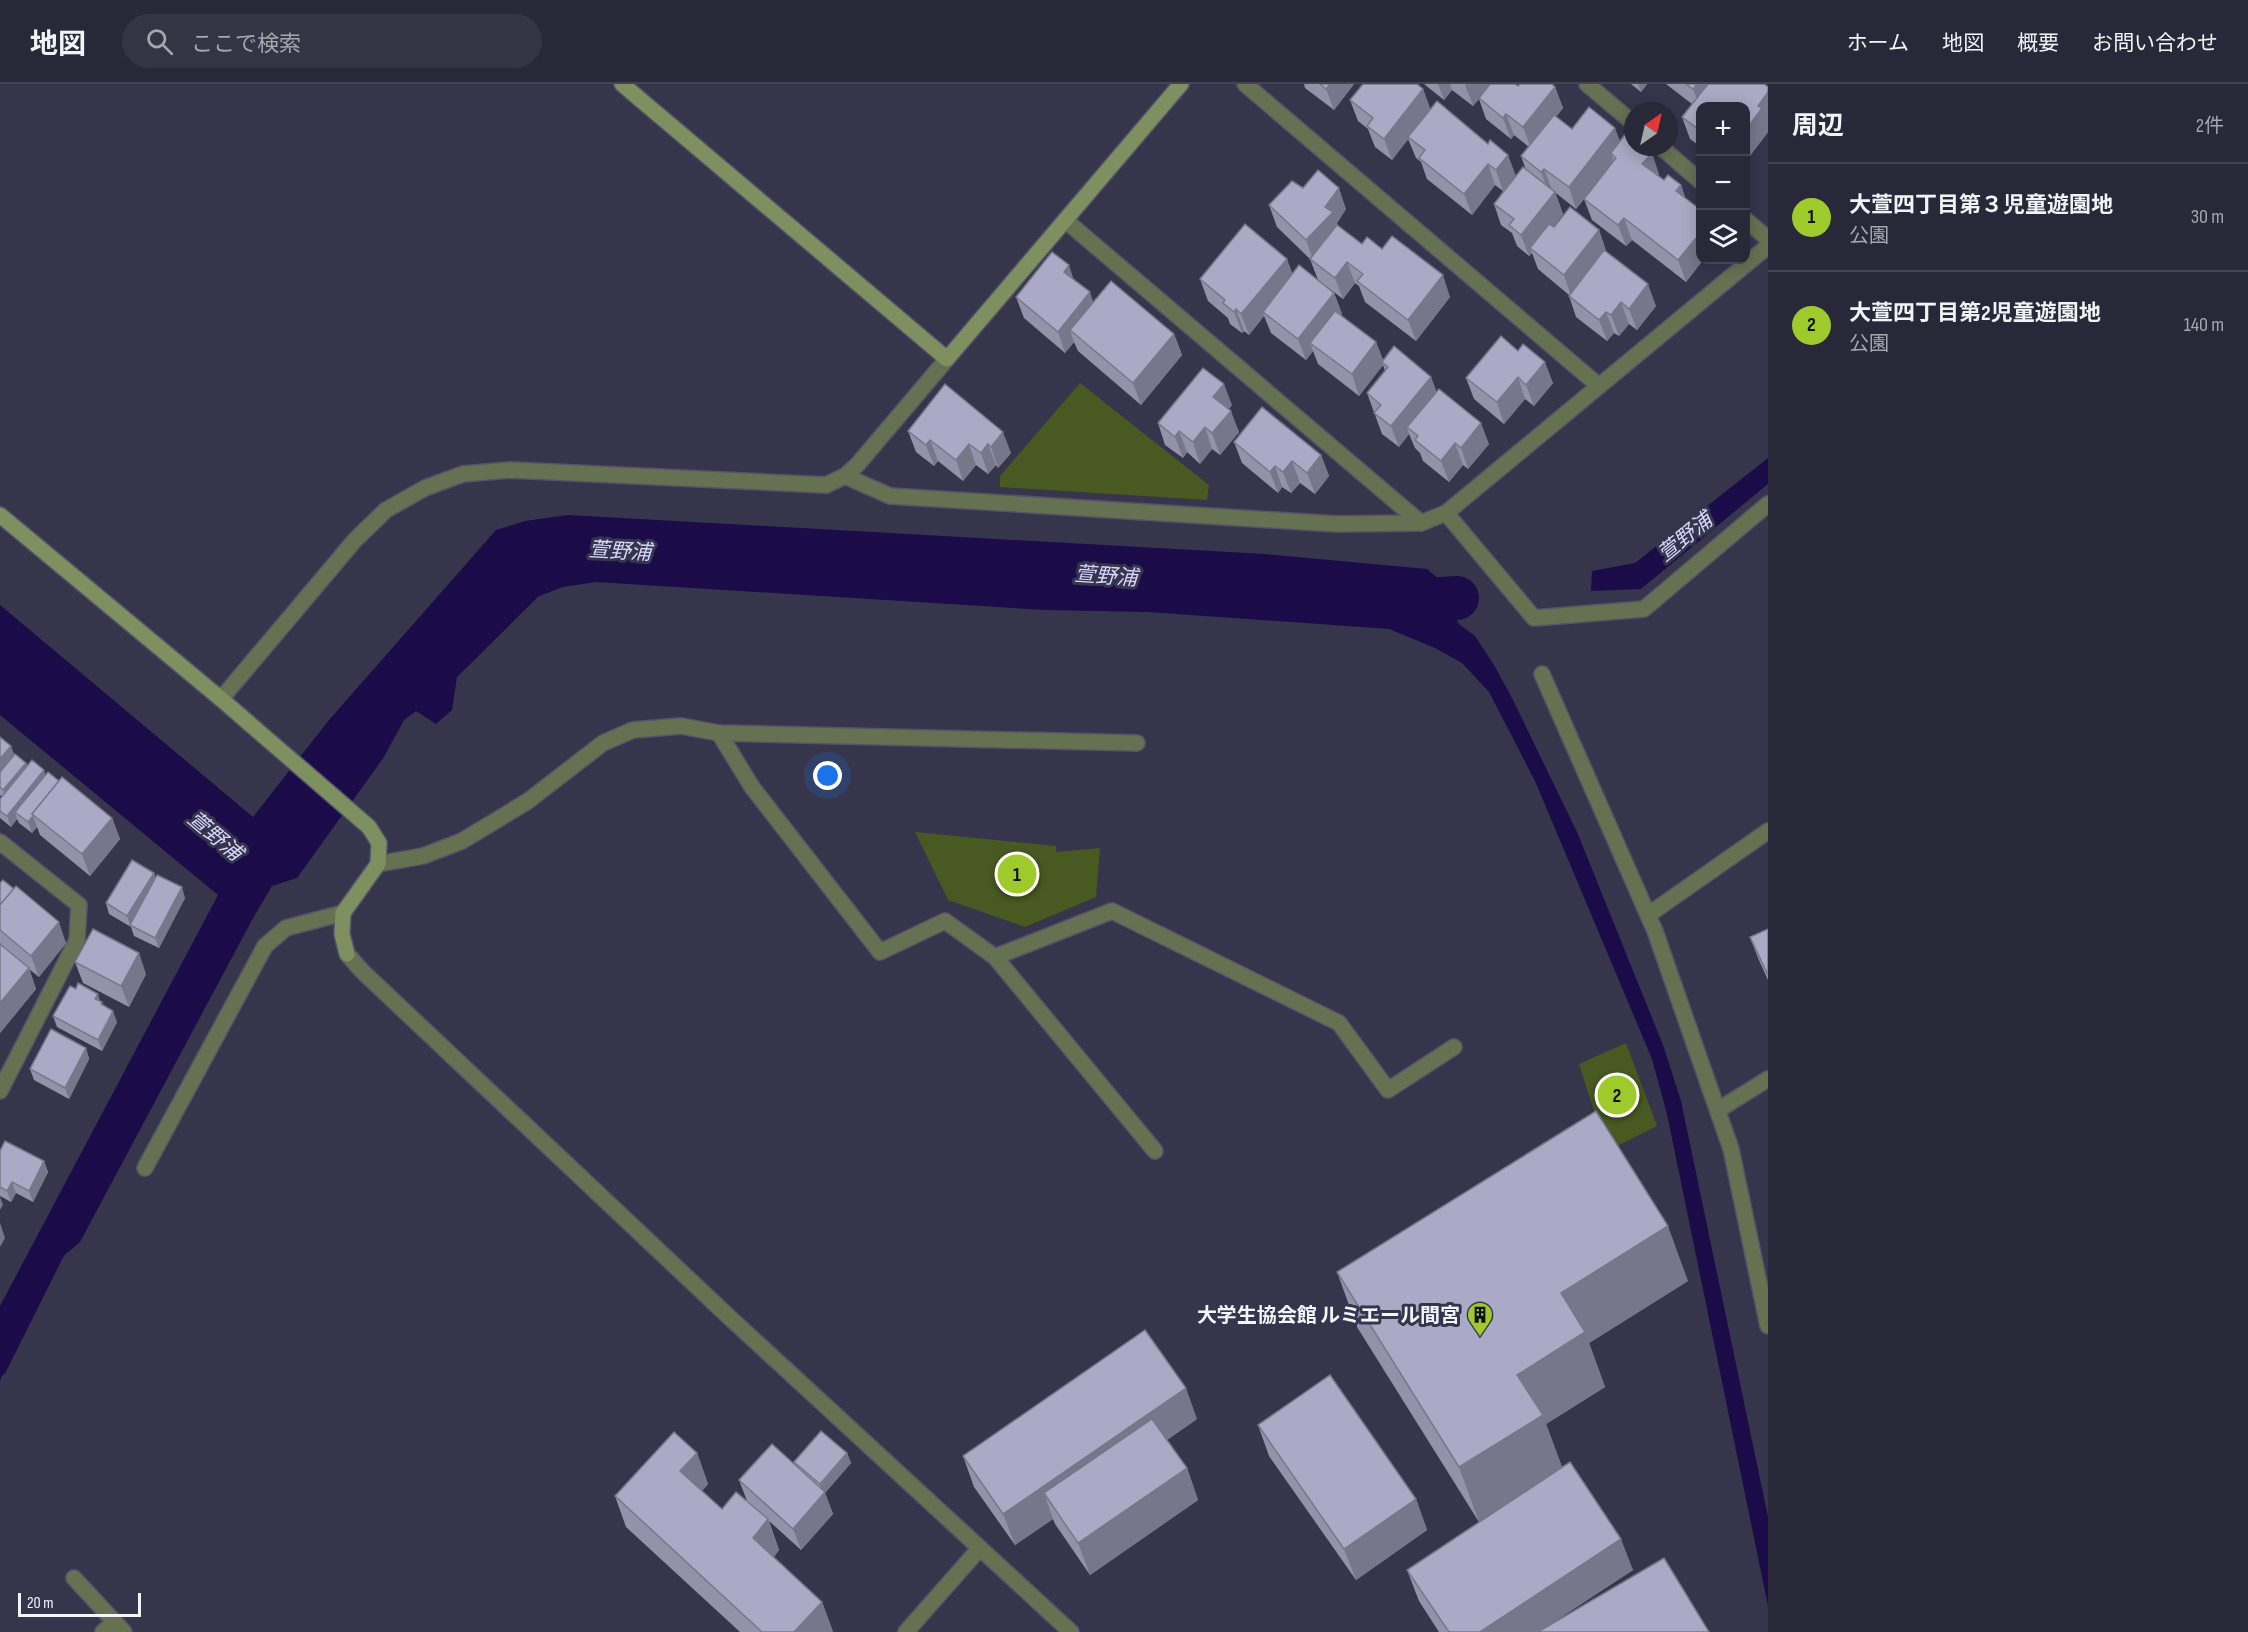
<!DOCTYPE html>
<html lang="ja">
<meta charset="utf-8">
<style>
body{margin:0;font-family:"Sofia Sans Condensed","Noto Sans JP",sans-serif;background:#343444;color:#f1f3f6}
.controls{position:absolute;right:18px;top:18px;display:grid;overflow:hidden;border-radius:12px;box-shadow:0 3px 15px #0003}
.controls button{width:54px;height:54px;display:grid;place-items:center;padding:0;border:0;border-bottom:2px solid #444453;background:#282839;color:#f1f3f6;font:30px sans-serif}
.compass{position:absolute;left:1624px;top:18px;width:54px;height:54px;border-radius:50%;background:#282839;box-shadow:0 3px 15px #0003;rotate:34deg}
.scale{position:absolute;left:18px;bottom:15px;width:123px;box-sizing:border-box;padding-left:6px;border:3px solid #f4f4fd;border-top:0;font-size:16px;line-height:21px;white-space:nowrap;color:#f4f4fd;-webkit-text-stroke:4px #36354c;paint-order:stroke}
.you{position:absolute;left:828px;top:692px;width:21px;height:21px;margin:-15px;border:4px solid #fff;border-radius:50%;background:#1a73e8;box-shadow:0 0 0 9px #1a73e833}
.badge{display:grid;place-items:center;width:39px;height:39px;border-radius:50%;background:#9fca2c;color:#111;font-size:20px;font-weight:700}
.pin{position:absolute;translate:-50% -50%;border:3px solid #fff;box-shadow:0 2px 6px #0006}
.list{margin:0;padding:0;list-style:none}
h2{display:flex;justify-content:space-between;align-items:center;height:78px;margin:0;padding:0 24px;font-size:26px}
h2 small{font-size:20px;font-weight:400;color:#a5a6ae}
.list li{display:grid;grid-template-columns:39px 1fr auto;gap:18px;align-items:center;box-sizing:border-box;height:108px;padding:0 24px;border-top:2px solid #444453}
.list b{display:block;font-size:22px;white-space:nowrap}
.list p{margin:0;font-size:20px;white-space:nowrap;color:#a5a6ae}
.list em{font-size:20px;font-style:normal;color:#a5a6ae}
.icon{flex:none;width:33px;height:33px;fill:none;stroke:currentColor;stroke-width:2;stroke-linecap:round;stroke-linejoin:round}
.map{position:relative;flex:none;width:1768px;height:1548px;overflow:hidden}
header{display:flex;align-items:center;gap:36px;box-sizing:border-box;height:84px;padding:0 30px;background:#282839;border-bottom:2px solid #444453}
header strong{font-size:28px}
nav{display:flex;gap:33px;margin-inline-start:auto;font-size:21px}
.search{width:420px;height:54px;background:#343444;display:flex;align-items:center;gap:15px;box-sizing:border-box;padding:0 21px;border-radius:33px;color:#a5a6ae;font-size:22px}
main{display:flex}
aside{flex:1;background:#282839}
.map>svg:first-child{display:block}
.green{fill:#485921}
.water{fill:#1b0b49}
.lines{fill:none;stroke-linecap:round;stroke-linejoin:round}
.stream{stroke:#1b0b49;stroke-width:12}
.canal{stroke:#1b0b49;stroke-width:44}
.lane-casing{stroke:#545468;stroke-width:18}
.street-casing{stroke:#545468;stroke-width:18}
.secondary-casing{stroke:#545468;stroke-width:18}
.lane{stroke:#667152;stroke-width:15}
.street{stroke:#667152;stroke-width:15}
.secondary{stroke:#7f9060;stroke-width:15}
.wall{fill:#9292aa}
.shaded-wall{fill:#77778b}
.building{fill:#aaaac6;stroke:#77778b;stroke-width:1.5}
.labels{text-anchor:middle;stroke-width:6;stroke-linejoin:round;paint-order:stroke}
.poi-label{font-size:20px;font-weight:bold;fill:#f4f4fd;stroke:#36354c;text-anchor:end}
.water-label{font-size:21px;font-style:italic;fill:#d7d6fe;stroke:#36354c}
</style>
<header>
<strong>地図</strong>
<div class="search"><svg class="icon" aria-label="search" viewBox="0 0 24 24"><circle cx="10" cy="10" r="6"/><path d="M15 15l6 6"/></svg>ここで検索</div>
<nav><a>ホーム</a><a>地図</a><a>概要</a><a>お問い合わせ</a></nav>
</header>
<main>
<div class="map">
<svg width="1768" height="1548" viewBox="0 0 1768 1548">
<rect width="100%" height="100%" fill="#36354c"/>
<g class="green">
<polygon points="1080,299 1209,401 1207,416 1000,403 1000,392"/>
<polygon points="915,748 1056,762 1056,768 1100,764 1096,813 1025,843 948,816"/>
<polygon points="1626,959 1657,1042 1607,1067 1579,980"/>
</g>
<g class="water">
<polygon points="1768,374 1768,400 1641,505 1591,507 1592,487 1635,479"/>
<polygon points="568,431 1264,470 1427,485 1448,503 1453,530 1459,540 1475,552 1494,581 1513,616 1577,748 1663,961 1681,1017 1768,1433 1768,1522 1667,1030 1652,975 1535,697 1489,608 1462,579 1435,564 1389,545 1148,528 1045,526 596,498 563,503 539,512 457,593 452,626 436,640 416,627 404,636 384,673 297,794 272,802 252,836 80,1158 48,1185 13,1249 0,1298 0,1222 218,811 0,631 0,521 253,733 329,636 496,446 525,437"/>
</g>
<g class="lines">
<polyline class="stream" points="0,1286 59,1168"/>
<polyline class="canal" points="1390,515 1409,517 1457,514"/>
<defs>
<g id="lane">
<polyline points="145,1084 265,862 286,844 343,829"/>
<polyline points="906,1548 980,1464"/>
</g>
<g id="street">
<polyline points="1245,0 1599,302"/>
<polyline points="1587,0 1633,39"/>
<polyline points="1661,63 1700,97"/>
<polyline points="1065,136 1421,439"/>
<polyline points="1746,136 1768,155"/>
<polyline points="845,392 890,412 1337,440 1421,439 1446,429 1768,162"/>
<polyline points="1446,429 1534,534 1644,525 1768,420"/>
<polyline points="1542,590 1655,847 1731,1065 1768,1242"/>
<polyline points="221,615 355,456 386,426 425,404 463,390 511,386 826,401 845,392 858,380 947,275"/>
<polyline points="719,649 752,703 880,868 945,837 995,873 1155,1067"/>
<polyline points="0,758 79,821 77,856 0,1007"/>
<polyline points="378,780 423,772 462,757 528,717 603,659 633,646 681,642 719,649 1137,659"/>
<polyline points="1648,831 1768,747"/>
<polyline points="347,870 363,888 728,1232 1071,1548"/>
<polyline points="995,873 1112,827 1339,939 1388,1006 1454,963"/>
<polyline points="1718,1026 1768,995"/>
<polyline points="74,1494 124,1548"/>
<polyline points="103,1548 115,1538"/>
</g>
<g id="secondary">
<polyline points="622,0 947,275 1181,0"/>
<polyline points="0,431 221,615 369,743 379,759 378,780 343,829 342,850 347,870"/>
</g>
</defs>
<use href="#lane" class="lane-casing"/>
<use href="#street" class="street-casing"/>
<use href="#secondary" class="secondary-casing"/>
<use href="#lane" class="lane"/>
<use href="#street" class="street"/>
<use href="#secondary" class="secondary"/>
</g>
<g class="wall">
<polygon points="1304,0 1354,0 1334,26 1305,4"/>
<polygon points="1424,0 1515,0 1518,2 1555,3 1563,24 1556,33 1572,45 1620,57 1659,90 1658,92 1664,96 1681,101 1685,113 1701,176 1703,176 1686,198 1632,156 1626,162 1592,136 1584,115 1576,125 1552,106 1555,108 1563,130 1553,143 1599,146 1606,167 1656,222 1637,246 1629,240 1619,252 1614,249 1607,257 1576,233 1569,212 1569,211 1538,185 1532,169 1529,172 1517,162 1512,149 1501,141 1494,120 1503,107 1495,101 1472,131 1427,95 1421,78 1416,74 1408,55 1392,76 1375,63 1368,45 1358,37 1350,16 1423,5 1430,26 1516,92 1526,86 1521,72 1529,63 1514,51 1511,55 1486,35 1479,15 1473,22 1452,6 1444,16"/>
<polygon points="1631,0 1647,0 1641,8"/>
<polygon points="1666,0 1764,0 1768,3 1768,48 1746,77 1746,22 1701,22 1701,63 1690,55 1682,33 1692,20"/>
<polygon points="1303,104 1346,125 1337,139 1338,142 1362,160 1382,165 1450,213 1416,257 1365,218 1359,202 1355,199 1343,215 1318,196 1310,175 1277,143 1269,121"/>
<polygon points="1293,190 1334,209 1342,230 1341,231 1376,258 1383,276 1431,293 1436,308 1489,360 1468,385 1463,381 1449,398 1423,377 1420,369 1415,364 1409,350 1399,363 1382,350 1367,309 1385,287 1383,281 1359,312 1318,280 1313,267 1306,276 1271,249 1264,232 1249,251 1244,247 1242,249 1230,240 1228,234 1208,217 1200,195"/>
<polygon points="1074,196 1093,219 1174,250 1182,271 1141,321 1078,267 1074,258 1065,269 1024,234 1016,213"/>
<polygon points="1501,252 1553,299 1534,322 1525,315 1504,340 1474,315 1466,294"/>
<polygon points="945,300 1011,369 998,384 996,381 988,390 976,381 963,397 938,377 934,382 916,368 908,347"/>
<polygon points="1232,321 1229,325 1239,348 1220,371 1212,365 1200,380 1187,368 1183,374 1165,361 1158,339"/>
<polygon points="1234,358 1321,371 1329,392 1315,410 1300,399 1291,409 1282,403 1278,409 1242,379"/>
<polygon points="0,653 14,671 26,679 27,682 59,697 112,734 120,755 90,792 40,751 37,743 32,749 19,739 17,735 11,743 0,734 0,715 2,713 0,711"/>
<polygon points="154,789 155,793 185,814 159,864 134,852 131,843 109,830 106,819"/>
<polygon points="0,799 66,859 39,893 29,885 36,905 0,949"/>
<polygon points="1768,845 1768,896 1758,874 1750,853"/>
<polygon points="75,878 146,890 129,923 83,899"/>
<polygon points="101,918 117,938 102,967 57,943 53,932"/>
<polygon points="86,964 89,975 69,1015 34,996 30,985"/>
<polygon points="0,1067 44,1077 48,1088 33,1118 16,1109 11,1118 0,1112"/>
<polygon points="1337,1188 1688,1197 1589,1259 1605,1303 1546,1340 1562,1383 1633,1486 1544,1544 1709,1548 1439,1548 1419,1517 1407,1486 1479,1438 1357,1243"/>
<polygon points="1197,1335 1167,1356 1187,1384 1198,1416 1090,1491 1055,1440 1053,1435 1015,1461 974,1403 963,1372"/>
<polygon points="1258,1341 1416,1415 1427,1446 1356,1496 1269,1372"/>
<polygon points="697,1369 708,1400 702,1407 722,1425 747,1417 739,1396 794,1380 794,1378 847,1369 851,1379 825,1409 833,1430 801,1466 769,1437 779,1466 774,1473 822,1518 833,1548 740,1548 626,1443 615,1412"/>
</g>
<g class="shaded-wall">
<polygon points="1330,0 1354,0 1334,26 1326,5"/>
<polygon points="1438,0 1450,0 1452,6 1444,16"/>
<polygon points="1466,0 1490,0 1473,22 1465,1"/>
<polygon points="1638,0 1647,0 1641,8"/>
<polygon points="1697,0 1721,0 1701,27 1693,5"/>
<polygon points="1555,3 1563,24 1531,64 1523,43"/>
<polygon points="1423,5 1431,26 1392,76 1384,55"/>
<polygon points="1768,8 1768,48 1746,77 1746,46 1758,22"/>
<polygon points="1506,30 1514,51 1511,55 1503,34"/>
<polygon points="1615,44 1623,65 1611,69 1614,78 1576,125 1569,103"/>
<polygon points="1652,69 1659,90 1650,102 1642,80"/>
<polygon points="1508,71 1516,92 1503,107 1496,86"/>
<polygon points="1488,80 1495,101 1472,131 1464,110"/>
<polygon points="1544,85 1552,106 1549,109 1541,88"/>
<polygon points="1681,101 1688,122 1676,107"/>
<polygon points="1339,104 1346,125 1337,139 1340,149 1314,178 1306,156 1325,123"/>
<polygon points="1555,108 1563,130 1533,167 1530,164 1532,169 1529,172 1521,151"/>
<polygon points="1624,134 1632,156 1626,162 1618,141"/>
<polygon points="1599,146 1606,167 1571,212 1564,191"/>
<polygon points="1701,148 1701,176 1703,176 1686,198 1678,176"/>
<polygon points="1287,175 1295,196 1263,228 1264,232 1249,251 1241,230"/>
<polygon points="1347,178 1355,199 1343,215 1335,194"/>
<polygon points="1069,181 1076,203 1064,188"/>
<polygon points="1443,191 1450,213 1416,257 1408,236"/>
<polygon points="1648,200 1656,222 1637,246 1629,225"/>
<polygon points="1090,208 1097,230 1070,246 1074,258 1065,269 1058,248"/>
<polygon points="1334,209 1342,230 1316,263 1310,259 1313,267 1306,276 1298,255"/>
<polygon points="1621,218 1629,240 1619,252 1611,231"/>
<polygon points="1236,225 1244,247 1242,249 1234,228"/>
<polygon points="1606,228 1614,249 1607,257 1599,236"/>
<polygon points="1174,250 1182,271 1141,321 1133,299"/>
<polygon points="1376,258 1384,279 1382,278 1383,281 1359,312 1352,290"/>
<polygon points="1545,278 1553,299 1534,322 1526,301"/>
<polygon points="1431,293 1439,314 1407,343 1409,350 1399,363 1391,342"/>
<polygon points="1518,293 1525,315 1504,340 1497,318"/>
<polygon points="1224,300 1232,321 1221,334 1213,313"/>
<polygon points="1231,327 1239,348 1220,371 1212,349"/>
<polygon points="1481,339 1489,360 1468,385 1461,364"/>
<polygon points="1205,343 1212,365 1200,380 1193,358"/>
<polygon points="1179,347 1187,368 1183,374 1175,353"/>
<polygon points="1003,348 1011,369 998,384 991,363"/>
<polygon points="930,356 938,377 934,382 926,361"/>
<polygon points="1455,359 1463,381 1449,398 1441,377"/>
<polygon points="969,360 976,381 963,397 956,376"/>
<polygon points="988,360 996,381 988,390 981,369"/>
<polygon points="1321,371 1329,392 1315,410 1307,389"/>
<polygon points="1292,377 1300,399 1291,409 1283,388"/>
<polygon points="1275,382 1282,403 1278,409 1270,388"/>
<polygon points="11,662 15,673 0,697 0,675"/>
<polygon points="26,679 30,690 7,717 3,706"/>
<polygon points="44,686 48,697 15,728 17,735 11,743 7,732"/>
<polygon points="33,732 37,743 32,749 28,738"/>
<polygon points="112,734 120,755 90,792 82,770"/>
<polygon points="154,789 158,800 130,841 127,832"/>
<polygon points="182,803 185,814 159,864 155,854"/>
<polygon points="59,838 66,859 39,893 31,872"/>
<polygon points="139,869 146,890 129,923 121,902"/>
<polygon points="29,884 36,905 0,949 0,919"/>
<polygon points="98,910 101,920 102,918 106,929 95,915"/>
<polygon points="113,927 117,938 102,967 98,956"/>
<polygon points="86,964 89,975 69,1015 65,1004"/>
<polygon points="44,1077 48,1088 33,1118 29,1107"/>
<polygon points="12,1098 16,1109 11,1118 7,1107"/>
<polygon points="0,1113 3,1121 0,1126"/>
<polygon points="0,1139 5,1154 0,1163"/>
<polygon points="1668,1142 1688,1197 1589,1259 1605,1303 1546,1340 1563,1386 1479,1438 1459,1383 1517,1291 1561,1209"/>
<polygon points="1186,1304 1197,1335 1059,1431 1044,1409 1053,1435 1015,1461 1003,1430"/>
<polygon points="697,1369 708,1400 692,1418 680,1387"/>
<polygon points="847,1369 851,1379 825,1409 833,1430 801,1466 793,1445 823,1411 820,1400"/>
<polygon points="1187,1384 1198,1416 1090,1491 1078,1459"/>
<polygon points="1416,1415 1427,1446 1356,1496 1344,1465"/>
<polygon points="768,1435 779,1466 764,1485 753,1454"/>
<polygon points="1621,1455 1633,1486 1539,1548 1480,1548"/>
<polygon points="822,1518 833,1548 794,1548"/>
</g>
<g class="building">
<polygon points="1320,0 1330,0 1326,5"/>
<polygon points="1363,0 1417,0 1423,5 1384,55 1367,42 1373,34 1350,16"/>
<polygon points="1490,0 1515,0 1518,2 1520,0 1552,0 1555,3 1523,43 1506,30 1503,34 1479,14"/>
<polygon points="1686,0 1697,0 1693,5"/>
<polygon points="1708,0 1764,0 1768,3 1768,8 1758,22 1762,24 1746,46 1746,22 1701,22 1701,47 1682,33"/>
<polygon points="1437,17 1488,60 1490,56 1508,71 1496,86 1488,80 1464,110 1419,74 1425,66 1408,53"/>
<polygon points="1589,23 1615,44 1569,103 1544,85 1541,88 1521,72 1554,31 1572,45"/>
<polygon points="1626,49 1633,54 1633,63 1644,63 1652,69 1642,80 1664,96 1668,91 1681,101 1676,107 1701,126 1701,148 1678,176 1624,134 1618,141 1584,115 1616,74 1611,69"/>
<polygon points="1523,83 1555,108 1521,151 1509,141 1514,135 1494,120"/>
<polygon points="1318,86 1339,104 1325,123 1333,128 1306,156 1269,121 1292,97 1303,104"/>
<polygon points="1570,123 1599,146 1564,191 1530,164 1549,140 1554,143"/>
<polygon points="1245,140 1287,175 1241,230 1236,225 1234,228 1223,219 1225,216 1200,195"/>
<polygon points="1337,141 1362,160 1367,153 1382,165 1392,152 1443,191 1408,236 1357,197 1363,190 1347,178 1335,194 1310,175"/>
<polygon points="1604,166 1648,200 1629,225 1621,218 1611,231 1606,228 1599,236 1569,212"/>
<polygon points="1052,168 1069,181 1064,188 1090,208 1058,248 1016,213"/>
<polygon points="1299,181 1334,209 1298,255 1263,228"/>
<polygon points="1111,197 1174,250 1133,299 1070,246"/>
<polygon points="1335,227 1376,258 1352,290 1310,259"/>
<polygon points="1501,252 1518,267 1523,260 1545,278 1526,301 1518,293 1497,318 1466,294"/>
<polygon points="1394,262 1431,293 1391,342 1374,329 1381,321 1367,309 1388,283 1382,278"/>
<polygon points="1203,284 1224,300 1213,313 1231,327 1212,349 1205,343 1193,358 1179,347 1175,353 1158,339"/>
<polygon points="945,300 1003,348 991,363 988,360 981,369 969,360 956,376 930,356 926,361 908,347"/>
<polygon points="1439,305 1481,339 1461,364 1455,359 1441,377 1415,356 1418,352 1407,343"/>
<polygon points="1262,323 1321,371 1307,389 1292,377 1283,388 1275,382 1270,388 1234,358"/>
<polygon points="0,653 11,662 0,675"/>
<polygon points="15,670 26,679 3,706 0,703 0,688"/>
<polygon points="32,676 44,686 7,732 0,727 0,715"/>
<polygon points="48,688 59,697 32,730 33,732 28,738 15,728"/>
<polygon points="62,693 112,734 82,770 32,730"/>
<polygon points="132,776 154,789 127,832 106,819"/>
<polygon points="157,791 182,803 155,854 130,841"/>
<polygon points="3,796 14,805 0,821 0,799"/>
<polygon points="16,802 59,838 31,872 0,846 0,821"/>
<polygon points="93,845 139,869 121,902 75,878"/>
<polygon points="1768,845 1768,891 1750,853"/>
<polygon points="0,860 29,884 0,919"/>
<polygon points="78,899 98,910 95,915 102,918 101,920 113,927 98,956 53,932 70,902 76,905"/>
<polygon points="51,945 86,964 65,1004 30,985"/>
<polygon points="1596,1027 1668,1142 1561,1209 1585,1248 1517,1291 1543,1331 1459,1383 1337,1188"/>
<polygon points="5,1057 44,1077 29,1107 12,1098 7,1107 0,1103 0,1067"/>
<polygon points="1145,1246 1186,1304 1003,1430 963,1372"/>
<polygon points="1330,1291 1416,1415 1344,1465 1258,1341"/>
<polygon points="1152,1335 1187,1384 1078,1459 1044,1409"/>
<polygon points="821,1347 847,1369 820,1400 794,1378"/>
<polygon points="674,1348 697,1369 680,1387 722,1425 736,1408 768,1435 753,1454 822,1518 794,1548 762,1548 615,1412"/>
<polygon points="772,1360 825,1408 793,1445 739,1396"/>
<polygon points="1570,1378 1621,1455 1480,1548 1449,1548 1407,1486"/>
<polygon points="1664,1474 1709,1548 1538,1548"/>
</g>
<defs>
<symbol id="building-pin" viewBox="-11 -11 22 30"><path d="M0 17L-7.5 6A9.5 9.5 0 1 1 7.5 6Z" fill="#9fca2c" stroke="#36354c"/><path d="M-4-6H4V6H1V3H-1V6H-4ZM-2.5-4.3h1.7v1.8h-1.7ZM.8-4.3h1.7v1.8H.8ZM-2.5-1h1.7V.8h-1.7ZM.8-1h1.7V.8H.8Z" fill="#111"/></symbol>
</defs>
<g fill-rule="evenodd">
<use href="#building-pin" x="1465" y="1216" width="30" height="40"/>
</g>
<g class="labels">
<g class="poi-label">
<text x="1460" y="1238">大学生協会館 ルミエール間宮</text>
</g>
<g class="water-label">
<text transform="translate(1685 453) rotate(-39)" y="7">萱野浦</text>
<text transform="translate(620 467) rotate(3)" y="7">萱野浦</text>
<text transform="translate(1106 492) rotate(4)" y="7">萱野浦</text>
<text transform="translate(215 752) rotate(40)" y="7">萱野浦</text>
</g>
</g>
</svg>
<div class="controls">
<button>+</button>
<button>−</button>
<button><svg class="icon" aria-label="layers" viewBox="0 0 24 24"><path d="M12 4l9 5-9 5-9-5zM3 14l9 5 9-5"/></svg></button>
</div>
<svg class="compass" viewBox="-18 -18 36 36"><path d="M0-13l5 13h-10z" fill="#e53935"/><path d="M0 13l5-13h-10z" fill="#a5a6ae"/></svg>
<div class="scale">20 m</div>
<div class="you"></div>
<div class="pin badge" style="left:1017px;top:790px">1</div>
<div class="pin badge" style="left:1617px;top:1011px">2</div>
</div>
<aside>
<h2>周辺<small>2件</small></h2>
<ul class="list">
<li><span class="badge">1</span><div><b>大萱四丁目第３児童遊園地</b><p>公園</p></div><em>30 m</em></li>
<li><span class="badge">2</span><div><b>大萱四丁目第2児童遊園地</b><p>公園</p></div><em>140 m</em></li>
</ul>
</aside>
</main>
